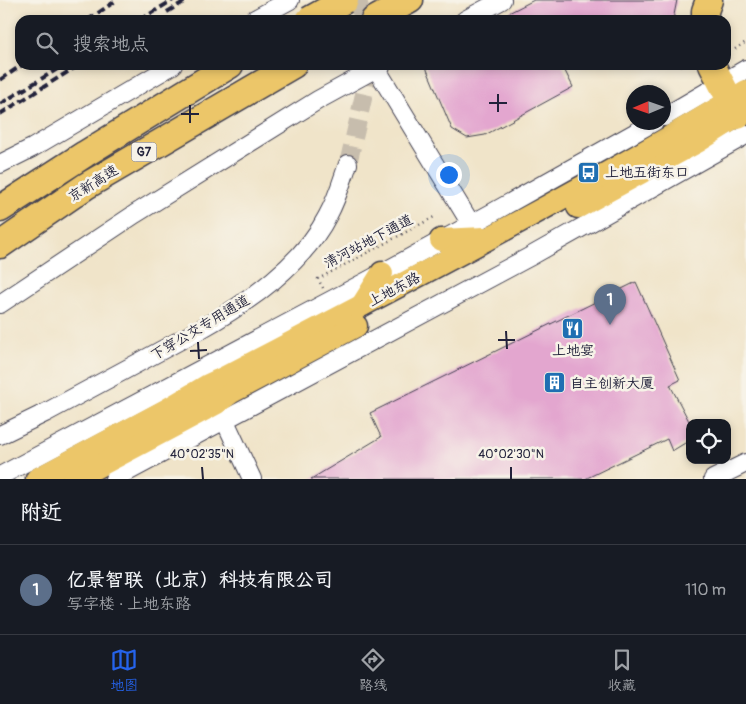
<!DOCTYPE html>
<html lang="zh">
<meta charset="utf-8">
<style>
body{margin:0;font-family:Pangolin,"LXGW WenKai TC",sans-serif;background:#20242c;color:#f1f3f6}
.controls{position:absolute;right:15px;bottom:15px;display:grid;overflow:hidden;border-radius:10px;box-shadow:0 2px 8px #0003}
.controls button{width:45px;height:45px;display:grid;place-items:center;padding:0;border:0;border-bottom:1px solid #363941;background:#171b24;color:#f1f3f6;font:25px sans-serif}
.compass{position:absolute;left:626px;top:85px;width:45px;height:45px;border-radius:50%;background:#171b24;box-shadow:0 2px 8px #0003;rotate:268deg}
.you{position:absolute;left:448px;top:174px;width:18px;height:18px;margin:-12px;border:4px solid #fff;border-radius:50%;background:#1a73e8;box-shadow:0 0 0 8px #1a73e833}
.badge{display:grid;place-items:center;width:32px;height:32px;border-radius:50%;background:#2563eb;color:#fff;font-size:16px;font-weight:700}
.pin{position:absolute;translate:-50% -41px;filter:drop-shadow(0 1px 2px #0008)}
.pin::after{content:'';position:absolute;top:26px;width:18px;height:15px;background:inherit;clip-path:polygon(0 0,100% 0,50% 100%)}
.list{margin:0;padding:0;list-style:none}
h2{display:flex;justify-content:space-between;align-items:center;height:65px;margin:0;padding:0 20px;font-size:21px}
h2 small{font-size:16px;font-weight:400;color:#9ea1a6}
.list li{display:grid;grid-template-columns:32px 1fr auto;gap:15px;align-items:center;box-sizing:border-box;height:90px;padding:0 20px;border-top:1px solid #363941}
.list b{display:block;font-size:19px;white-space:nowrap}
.list p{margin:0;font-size:16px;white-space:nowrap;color:#9ea1a6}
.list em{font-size:16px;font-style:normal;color:#9ea1a6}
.icon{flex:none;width:28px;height:28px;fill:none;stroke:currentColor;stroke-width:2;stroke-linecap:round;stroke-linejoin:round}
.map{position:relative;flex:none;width:746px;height:479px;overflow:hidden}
.search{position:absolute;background:#171b24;box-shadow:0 2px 8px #0003;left:15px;right:15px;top:15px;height:55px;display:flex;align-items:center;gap:12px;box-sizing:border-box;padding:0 18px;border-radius:15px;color:#9ea1a6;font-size:19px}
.sheet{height:155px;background:#171b24}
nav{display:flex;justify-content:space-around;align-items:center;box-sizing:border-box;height:70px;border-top:1px solid #363941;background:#171b24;font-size:14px;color:#9ea1a6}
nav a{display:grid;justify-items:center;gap:2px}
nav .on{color:#2563eb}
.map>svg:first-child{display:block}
.building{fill:#e3a6cf}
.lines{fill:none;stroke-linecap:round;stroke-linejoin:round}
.minor-tunnel{stroke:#c7bdad;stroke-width:18;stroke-dasharray:18 9;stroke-linecap:butt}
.minor-casing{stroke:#413f50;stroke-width:20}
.major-casing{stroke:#413f50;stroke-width:25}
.highway-casing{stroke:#413f50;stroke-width:29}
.path{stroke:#413f50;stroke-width:2.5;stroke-dasharray:1 4;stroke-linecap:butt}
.minor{stroke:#fff;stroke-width:18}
.major{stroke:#ecc669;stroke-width:22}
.highway{stroke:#ecc669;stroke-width:26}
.rail{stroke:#22223b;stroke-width:4;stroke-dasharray:8 4;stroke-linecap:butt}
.highway-bridge-casing{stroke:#413f50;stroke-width:29;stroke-linecap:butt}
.highway-bridge{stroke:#ecc669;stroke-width:26}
.ticks{fill:none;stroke:#22223b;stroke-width:2}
.labels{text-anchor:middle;stroke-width:5;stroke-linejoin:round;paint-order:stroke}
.shield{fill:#f7f3e8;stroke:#62616f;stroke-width:1}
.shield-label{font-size:12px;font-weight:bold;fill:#22223b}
.poi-label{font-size:14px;fill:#22223b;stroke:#f7f3e8;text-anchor:start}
.street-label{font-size:14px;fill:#22223b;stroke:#f7f3e8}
.ticks-label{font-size:12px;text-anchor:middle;fill:#22223b;stroke:#f7f3e8;stroke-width:5;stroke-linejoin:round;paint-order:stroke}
</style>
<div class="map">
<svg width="746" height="479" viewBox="0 0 746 479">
<rect width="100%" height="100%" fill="#f7f3e8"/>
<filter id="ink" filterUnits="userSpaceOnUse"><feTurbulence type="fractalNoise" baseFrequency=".02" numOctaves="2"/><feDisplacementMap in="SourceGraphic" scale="10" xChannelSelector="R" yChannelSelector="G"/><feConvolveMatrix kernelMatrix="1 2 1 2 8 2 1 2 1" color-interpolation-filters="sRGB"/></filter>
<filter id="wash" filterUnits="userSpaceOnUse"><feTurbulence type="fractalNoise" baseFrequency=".0096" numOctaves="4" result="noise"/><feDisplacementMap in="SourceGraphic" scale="20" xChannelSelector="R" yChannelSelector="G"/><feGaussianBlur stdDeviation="1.12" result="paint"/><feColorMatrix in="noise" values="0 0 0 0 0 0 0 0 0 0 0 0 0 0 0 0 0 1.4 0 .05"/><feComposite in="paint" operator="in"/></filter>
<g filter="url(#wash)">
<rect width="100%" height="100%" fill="#f0e4c9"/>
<g id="blocks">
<g class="building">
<polygon points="534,0 677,0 673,20 495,20"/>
<polygon points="425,65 562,65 573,87 485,135 467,138 452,129"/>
<polygon points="636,282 680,380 670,385 690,423 690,440 672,451 667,439 585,479 311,479 381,437 370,413"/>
</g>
</g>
</g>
<g filter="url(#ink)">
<use href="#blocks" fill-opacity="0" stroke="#413f50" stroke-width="1"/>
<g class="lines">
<g class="minor-tunnel">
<polyline points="358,0 363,20"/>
<polyline points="348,164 365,90 367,65"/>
</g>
<defs>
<g id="minor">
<polyline points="253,20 290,0"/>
<polyline points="465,20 502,0"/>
<polyline points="376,68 471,224"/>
<polyline points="664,117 746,69"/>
<polyline points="0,164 32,148 173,65"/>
<polyline points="0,304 135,214 318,100 382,65"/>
<polyline points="220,410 252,479"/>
<path d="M0,435L45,413L201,329C248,303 304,263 328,215C337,199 342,181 348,164"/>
<polyline points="0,476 371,279 490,214 654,122"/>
<polyline points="114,479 531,256 746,135"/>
<polyline points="713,479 746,463"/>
</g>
<g id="major">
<polyline points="578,207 699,141 746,111"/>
<polyline points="441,240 484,238"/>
<polyline points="362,305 382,273"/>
<path d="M37,479L166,410L208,385L223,378C399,286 577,195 746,91"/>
<polyline points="74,479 174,426 217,403 232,392 356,326"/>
</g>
<g id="highway">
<polyline points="374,20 410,0"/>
<polyline points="705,20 705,11 709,0"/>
<polyline points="712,65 738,116"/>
<polyline points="0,209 85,154 230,65"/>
<polyline points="0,245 86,186 293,65"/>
</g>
</defs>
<use href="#minor" class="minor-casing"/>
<use href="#major" class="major-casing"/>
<use href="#highway" class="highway-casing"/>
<g class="path">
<polyline points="735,49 746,42"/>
<polyline points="681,65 683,69"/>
<polyline points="323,288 318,279 436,216"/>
</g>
<use href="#minor" class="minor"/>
<use href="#major" class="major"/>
<use href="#highway" class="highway"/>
<g class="rail">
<polyline points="167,12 187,0"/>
<polyline points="88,20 117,0"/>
<polyline points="140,20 173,0"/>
<polyline points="0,80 22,65"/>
<polyline points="0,104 64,65"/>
<polyline points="0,114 79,65"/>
</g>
<defs>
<polyline id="highway-bridge" points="309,20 345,0"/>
</defs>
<use href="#highway-bridge" class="highway-bridge-casing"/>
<use href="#highway-bridge" class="highway-bridge"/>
</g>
</g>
<path class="ticks" d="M498,94V112M489,103H507M190,105V123M181,114H199M506,331L507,349M498,340H515M198,342L199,359M190,351L207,350M202,467L203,479M511,467V479"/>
<defs>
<symbol id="bus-square" viewBox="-11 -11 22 22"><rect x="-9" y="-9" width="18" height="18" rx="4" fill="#1f6fb2" stroke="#f7f3e8"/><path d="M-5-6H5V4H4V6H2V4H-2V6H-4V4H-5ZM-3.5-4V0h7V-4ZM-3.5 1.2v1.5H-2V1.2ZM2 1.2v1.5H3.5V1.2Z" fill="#fff"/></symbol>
<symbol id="restaurant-square" viewBox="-11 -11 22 22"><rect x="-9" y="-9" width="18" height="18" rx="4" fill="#1f6fb2" stroke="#f7f3e8"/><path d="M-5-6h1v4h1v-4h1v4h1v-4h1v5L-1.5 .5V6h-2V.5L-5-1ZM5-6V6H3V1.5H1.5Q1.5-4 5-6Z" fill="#fff"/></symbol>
<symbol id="building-square" viewBox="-11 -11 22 22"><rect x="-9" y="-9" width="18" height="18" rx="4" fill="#1f6fb2" stroke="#f7f3e8"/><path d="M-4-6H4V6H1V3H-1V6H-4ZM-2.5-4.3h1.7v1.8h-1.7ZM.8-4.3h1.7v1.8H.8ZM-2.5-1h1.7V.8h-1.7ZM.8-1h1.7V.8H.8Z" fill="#fff"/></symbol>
</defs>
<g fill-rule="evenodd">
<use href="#bus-square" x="576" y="160" width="25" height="25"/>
<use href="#restaurant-square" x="560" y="316" width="25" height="25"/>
<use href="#building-square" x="542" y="370" width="25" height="25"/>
</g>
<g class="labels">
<rect class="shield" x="131.5" y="142.5" width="25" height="19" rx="4"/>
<g class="shield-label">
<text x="144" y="156">G7</text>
</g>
<g class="poi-label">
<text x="605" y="177">上地五街东口</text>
<text x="573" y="355" text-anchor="middle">上地宴</text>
<text x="570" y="388">自主创新大厦</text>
</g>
<g class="street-label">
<text transform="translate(93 183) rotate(-32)" y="5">京新高速</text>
<text transform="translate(368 241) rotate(-28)" y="5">清河站地下通道</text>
<text transform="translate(394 289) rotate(-28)" y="5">上地东路</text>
<text transform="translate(200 327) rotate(-31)" y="5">下穿公交专用通道</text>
</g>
</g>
<g class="ticks-label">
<text x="202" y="458">40°02'35"N</text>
<text x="511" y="458">40°02'30"N</text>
</g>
</svg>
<div class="controls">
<button><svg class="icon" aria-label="locate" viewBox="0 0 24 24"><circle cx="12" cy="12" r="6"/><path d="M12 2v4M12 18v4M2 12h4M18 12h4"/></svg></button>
</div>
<svg class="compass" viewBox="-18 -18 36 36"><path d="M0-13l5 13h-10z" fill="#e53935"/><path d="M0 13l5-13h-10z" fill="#9ea1a6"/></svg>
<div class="you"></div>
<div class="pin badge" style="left:610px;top:325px;background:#5c6f8a">1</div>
<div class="search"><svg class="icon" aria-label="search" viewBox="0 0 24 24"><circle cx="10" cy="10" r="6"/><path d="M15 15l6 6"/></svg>搜索地点</div>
</div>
<section class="sheet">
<h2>附近<small></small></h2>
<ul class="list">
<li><span class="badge" style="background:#5c6f8a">1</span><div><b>亿景智联（北京）科技有限公司</b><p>写字楼 · 上地东路</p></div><em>110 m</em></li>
</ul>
</section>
<nav>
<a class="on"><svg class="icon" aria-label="map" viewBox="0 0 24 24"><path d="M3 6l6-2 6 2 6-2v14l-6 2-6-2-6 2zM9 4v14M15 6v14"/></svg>地图</a>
<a><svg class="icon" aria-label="directions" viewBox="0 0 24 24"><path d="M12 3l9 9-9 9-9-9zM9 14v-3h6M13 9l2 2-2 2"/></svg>路线</a>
<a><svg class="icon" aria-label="saved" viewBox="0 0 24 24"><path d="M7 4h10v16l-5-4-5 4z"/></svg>收藏</a>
</nav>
